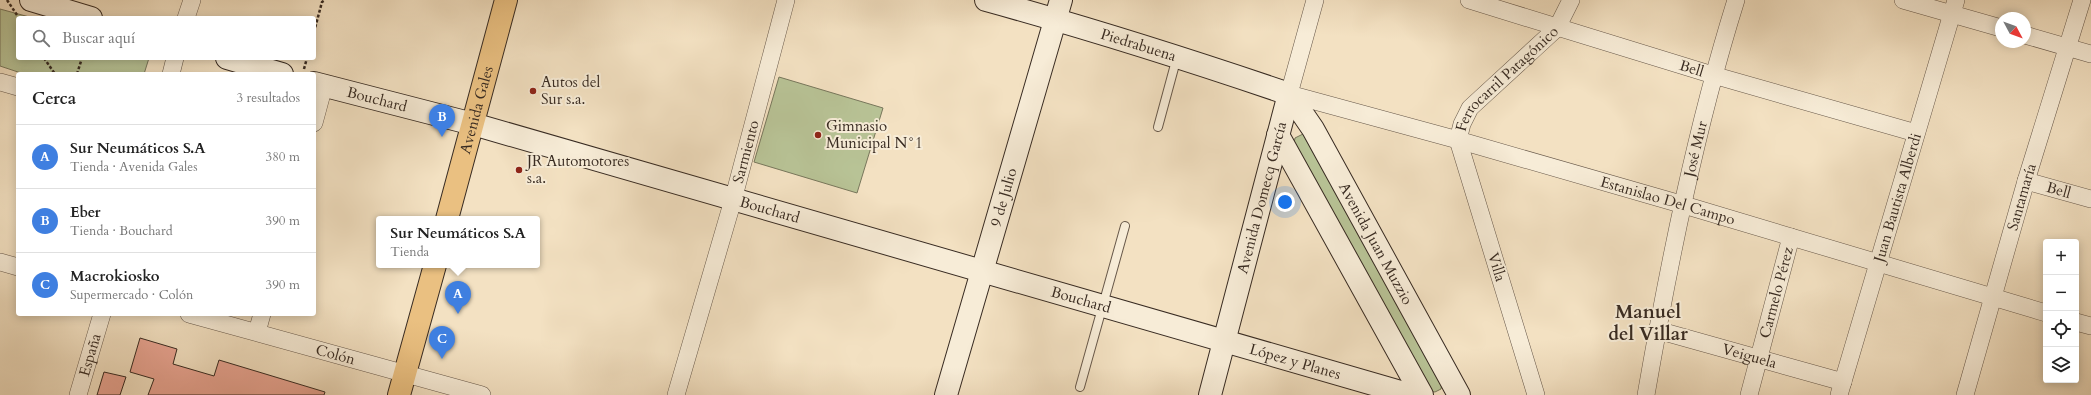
<!DOCTYPE html>
<html lang="es">
<meta charset="utf-8">
<style>
body{margin:0;font-family:Cardo,serif;background:#f6f6f6;color:#222}
.controls{position:absolute;right:12px;bottom:12px;display:grid;overflow:hidden;border-radius:4px;box-shadow:0 2px 10px #0003}
.controls button{width:36px;height:36px;display:grid;place-items:center;padding:0;border:0;border-bottom:1px solid #e0e0e0;background:#fff;color:#222;font:20px sans-serif}
.compass{position:absolute;left:1995px;top:12px;width:36px;height:36px;border-radius:50%;background:#fff;box-shadow:0 2px 10px #0003;rotate:131deg}
.you{position:absolute;left:1285px;top:202px;width:14px;height:14px;margin:-10px;border:3px solid #fff;border-radius:50%;background:#1a73e8;box-shadow:0 0 0 6px #1a73e833}
.badge{display:grid;place-items:center;width:26px;height:26px;border-radius:50%;background:#8f2418;color:#fff;font-size:13px;font-weight:700}
.pin{position:absolute;translate:-50% -33px;filter:drop-shadow(0 1px 2px #0008)}
.pin::after{content:'';position:absolute;top:21px;width:14px;height:12px;background:inherit;clip-path:polygon(0 0,100% 0,50% 100%)}
.popup{position:absolute;left:376px;top:216px;width:164px;height:52px;box-sizing:border-box;display:grid;place-content:center;border-radius:4px;background:#fff;filter:drop-shadow(0 1px 3px #0005);font-size:13px;white-space:nowrap;color:#767676}
.popup b{font-size:15px;color:#222}
.popup::after{content:'';position:absolute;left:50%;top:100%;margin-left:-8px;border:8px solid transparent;border-top-color:#fff}
.list{margin:0;padding:0;list-style:none}
h2{display:flex;justify-content:space-between;align-items:center;height:52px;margin:0;padding:0 16px;font-size:17px}
h2 small{font-size:13px;font-weight:400;color:#767676}
.list li{display:grid;grid-template-columns:26px 1fr auto;gap:12px;align-items:center;box-sizing:border-box;height:64px;padding:0 16px;border-top:1px solid #e0e0e0}
.list b{display:block;font-size:15px;white-space:nowrap}
.list p{margin:0;font-size:13px;white-space:nowrap;color:#767676}
.list em{font-size:13px;font-style:normal;color:#767676}
.icon{flex:none;width:22px;height:22px;fill:none;stroke:currentColor;stroke-width:2;stroke-linecap:round;stroke-linejoin:round}
.map{position:relative;flex:none;width:2091px;height:395px;overflow:hidden}
.search{position:absolute;background:#fff;box-shadow:0 2px 10px #0003;left:16px;top:16px;width:300px;height:44px;display:flex;align-items:center;gap:10px;box-sizing:border-box;padding:0 14px;border-radius:4px;color:#767676;font-size:15px}
.panel{position:absolute;background:#fff;box-shadow:0 2px 10px #0003;left:16px;top:72px;width:300px;height:244px;border-radius:4px}
.map>svg:first-child{display:block}
.green{fill:#b8c396;stroke:#78775c}
.building{fill:#e9a593;stroke:#382b22}
.lines{fill:none;stroke-linecap:round;stroke-linejoin:round}
.lane-casing{stroke:#67584a;stroke-width:10}
.street-casing{stroke:#67584a;stroke-width:18}
.secondary-casing{stroke:#382b22;stroke-width:24}
.primary-casing{stroke:#382b22;stroke-width:24}
.path{stroke:#382b22;stroke-width:2.5;stroke-dasharray:3 2;stroke-linecap:butt}
.lane{stroke:#f7ecd7;stroke-width:8}
.street{stroke:#f7ecd7;stroke-width:17}
.secondary{stroke:#f7ecd7;stroke-width:22}
.primary{stroke:#eac081;stroke-width:22}
.poi-dot{fill:#8f2418;stroke:#f7ecd7;stroke-width:1.5}
.labels{text-anchor:middle;stroke-width:4;stroke-linejoin:round;paint-order:stroke}
.street-label{font-size:15px;fill:#382b22;stroke:#f7ecd7}
.poi-label{font-size:15px;fill:#382b22;stroke:#f7ecd7;text-anchor:start}
.district-label{font-size:19px;font-weight:bold;fill:#382b22;stroke:#f7ecd7}
</style>
<div class="map">
<svg width="2091" height="395" viewBox="0 0 2091 395">
<rect width="100%" height="100%" fill="#f3e1c2"/>
<filter id="stains"><feTurbulence type="fractalNoise" baseFrequency=".005" numOctaves="4"/><feColorMatrix values="0 0 0 0 .2 0 0 0 0 .09 0 0 0 0 .02 0 0 0 .5 -.17"/></filter>
<radialGradient id="worn" r=".72"><stop offset=".6" stop-color="#630" stop-opacity="0"/><stop offset="1" stop-color="#630" stop-opacity=".3"/></radialGradient>
<g class="green">
<polygon points="0,9 33,18 18,18 18,58 149,58 144,74 24,74 0,66"/>
<polygon points="779,77 883,108 857,193 754,162"/>
<polygon points="1303,134 1442,383 1441,389 1435,392 1429,391 1294,143 1295,138"/>
</g>
<g class="building">
<polygon points="140,338 177,349 173,364 214,376 219,360 325,392 324,395 148,395 154,379 130,372"/>
<polygon points="104,372 126,377 120,395 97,395"/>
</g>
<g class="lines">
<defs>
<g id="lane">
<polyline points="1158,127 1177,57"/>
<polyline points="1080,387 1125,226"/>
</g>
<g id="street">
<path id="s1" d="M1315,0L1289,94L1458,140L1684,205L2046,313"/>
<path id="s2" d="M1469,0L1713,75L1916,133"/>
<polyline points="1903,0 2001,28"/>
<polyline points="186,18 192,0"/>
<polyline points="2025,35 2091,54"/>
<polyline points="171,74 175,58"/>
<polyline points="0,82 18,87"/>
<polyline points="314,123 324,86"/>
<path id="s3" d="M2026,181L2091,199"/>
<polyline points="0,262 18,267"/>
<path id="s4" d="M189,314L482,395"/>
<polyline points="2076,322 2091,326"/>
<path id="s5" d="M1657,330L1843,382"/>
<polyline points="257,332 262,314"/>
<path id="s6" d="M78,395L102,314"/>
<path id="s7" d="M676,395L733,200L786,0"/>
<path id="s8" d="M1536,395L1458,140L1462,124L1470,108L1557,28L1571,0"/>
<path id="s9" d="M1646,395C1669,263 1696,128 1736,0"/>
<path id="s10" d="M1749,395L1791,237"/>
<path id="s11" d="M1839,395L1956,0"/>
<path id="s12" d="M1965,395L2026,181L2082,0"/>
</g>
<g id="secondary">
<polyline points="31,0 91,18"/>
<path id="s13" d="M986,0C1088,28 1189,60 1289,94"/>
<polyline points="227,58 282,74"/>
<path id="s14" d="M314,83L473,124L1411,395"/>
<path id="s15" d="M1289,94L1313,129L1459,395"/>
<polyline points="1278,135 1422,395"/>
<path id="s16" d="M946,395L1061,0"/>
<path id="s17" d="M1210,395L1289,94"/>
</g>
<g id="primary">
<path id="s18" d="M447,219L506,0"/>
<polyline points="399,395 435,265"/>
</g>
</defs>
<use href="#lane" class="lane-casing"/>
<use href="#street" class="street-casing"/>
<use href="#secondary" class="secondary-casing"/>
<use href="#primary" class="primary-casing"/>
<g class="path">
<polyline points="7,0 19,18"/>
<polyline points="314,32 322,2 325,0"/>
<polyline points="44,58 55,74"/>
<polyline points="304,69 307,58"/>
<polyline points="77,74 82,58"/>
</g>
<use href="#lane" class="lane"/>
<use href="#street" class="street"/>
<use href="#secondary" class="secondary"/>
<use href="#primary" class="primary"/>
</g>
<g class="poi-dot">
<circle cx="533" cy="91" r="4"/>
<circle cx="818" cy="135" r="4"/>
<circle cx="519" cy="170" r="4"/>
</g>
<g class="labels">
<g class="street-label">
<text dy="5" stroke="none"><textPath href="#s13" startOffset="159">Piedrabuena</textPath></text>
<text dy="5" stroke="none"><textPath href="#s2" startOffset="233">Bell</textPath></text>
<text dy="5" stroke="none"><textPath href="#s8" startOffset="347">Ferrocarril Patagónico</textPath></text>
<text dy="5" stroke="none"><textPath href="#s14" startOffset="65">Bouchard</textPath></text>
<text dy="5" stroke="none"><textPath href="#s18" startOffset="113">Avenida Gales</textPath></text>
<text dy="5" stroke="none"><textPath href="#s9" startOffset="251">José Mur</textPath></text>
<text dy="5" stroke="none"><textPath href="#s7" startOffset="253">Sarmiento</textPath></text>
<text dy="5" stroke="none"><textPath href="#s3" startOffset="34">Bell</textPath></text>
<text dy="5" stroke="none"><textPath href="#s17" startOffset="204">Avenida Domecq García</textPath></text>
<text dy="5" stroke="none"><textPath href="#s11" startOffset="206">Juan Bautista Alberdi</textPath></text>
<text dy="5" stroke="none"><textPath href="#s12" startOffset="206">Santamaría</textPath></text>
<text dy="5" stroke="none"><textPath href="#s16" startOffset="206">9 de Julio</textPath></text>
<text dy="5" stroke="none"><textPath href="#s1" startOffset="491">Estanislao Del Campo</textPath></text>
<text dy="5" stroke="none"><textPath href="#s14" startOffset="473">Bouchard</textPath></text>
<text dy="5" stroke="none"><textPath href="#s15" startOffset="173">Avenida Juan Muzzio</textPath></text>
<text transform="translate(1497 267) rotate(73)" y="5">Villa</text>
<text dy="5" stroke="none"><textPath href="#s10" startOffset="106">Carmelo Pérez</textPath></text>
<text dy="5" stroke="none"><textPath href="#s14" startOffset="797">Bouchard</textPath></text>
<text dy="5" stroke="none"><textPath href="#s6" startOffset="42">España</textPath></text>
<text dy="5" stroke="none"><textPath href="#s4" startOffset="152">Colón</textPath></text>
<text dy="5" stroke="none"><textPath href="#s5" startOffset="96">Veiguela</textPath></text>
<text dy="5" stroke="none"><textPath href="#s14" startOffset="1020">López y Planes</textPath></text>
</g>
<g class="poi-label">
<text x="541" y="87">Autos del<tspan x="541" dy="17">Sur s.a.</tspan></text>
<text x="826" y="131">Gimnasio<tspan x="826" dy="17">Municipal N°1</tspan></text>
<text x="527" y="166">JR Automotores<tspan x="527" dy="17">s.a.</tspan></text>
</g>
<g class="district-label">
<text x="1648" y="318">Manuel<tspan x="1648" dy="22">del Villar</tspan></text>
</g>
</g>
<rect width="100%" height="100%" filter="url(#stains)"/>
<rect width="100%" height="100%" fill="url(#worn)"/>
</svg>
<div class="controls">
<button>+</button>
<button>−</button>
<button><svg class="icon" aria-label="locate" viewBox="0 0 24 24"><circle cx="12" cy="12" r="6"/><path d="M12 2v4M12 18v4M2 12h4M18 12h4"/></svg></button>
<button><svg class="icon" aria-label="layers" viewBox="0 0 24 24"><path d="M12 4l9 5-9 5-9-5zM3 14l9 5 9-5"/></svg></button>
</div>
<svg class="compass" viewBox="-18 -18 36 36"><path d="M0-13l5 13h-10z" fill="#e53935"/><path d="M0 13l5-13h-10z" fill="#767676"/></svg>
<div class="you"></div>
<div class="pin badge" style="left:458px;top:314px;background:#3f7fe0">A</div>
<div class="popup"><b>Sur Neumáticos S.A</b>Tienda</div>
<div class="pin badge" style="left:442px;top:137px;background:#3f7fe0">B</div>
<div class="pin badge" style="left:442px;top:359px;background:#3f7fe0">C</div>
<div class="search"><svg class="icon" aria-label="search" viewBox="0 0 24 24"><circle cx="10" cy="10" r="6"/><path d="M15 15l6 6"/></svg>Buscar aquí</div>
<section class="panel">
<h2>Cerca<small>3 resultados</small></h2>
<ul class="list">
<li><span class="badge" style="background:#3f7fe0">A</span><div><b>Sur Neumáticos S.A</b><p>Tienda · Avenida Gales</p></div><em>380 m</em></li>
<li><span class="badge" style="background:#3f7fe0">B</span><div><b>Eber</b><p>Tienda · Bouchard</p></div><em>390 m</em></li>
<li><span class="badge" style="background:#3f7fe0">C</span><div><b>Macrokiosko</b><p>Supermercado · Colón</p></div><em>390 m</em></li>
</ul>
</section>
</div>
